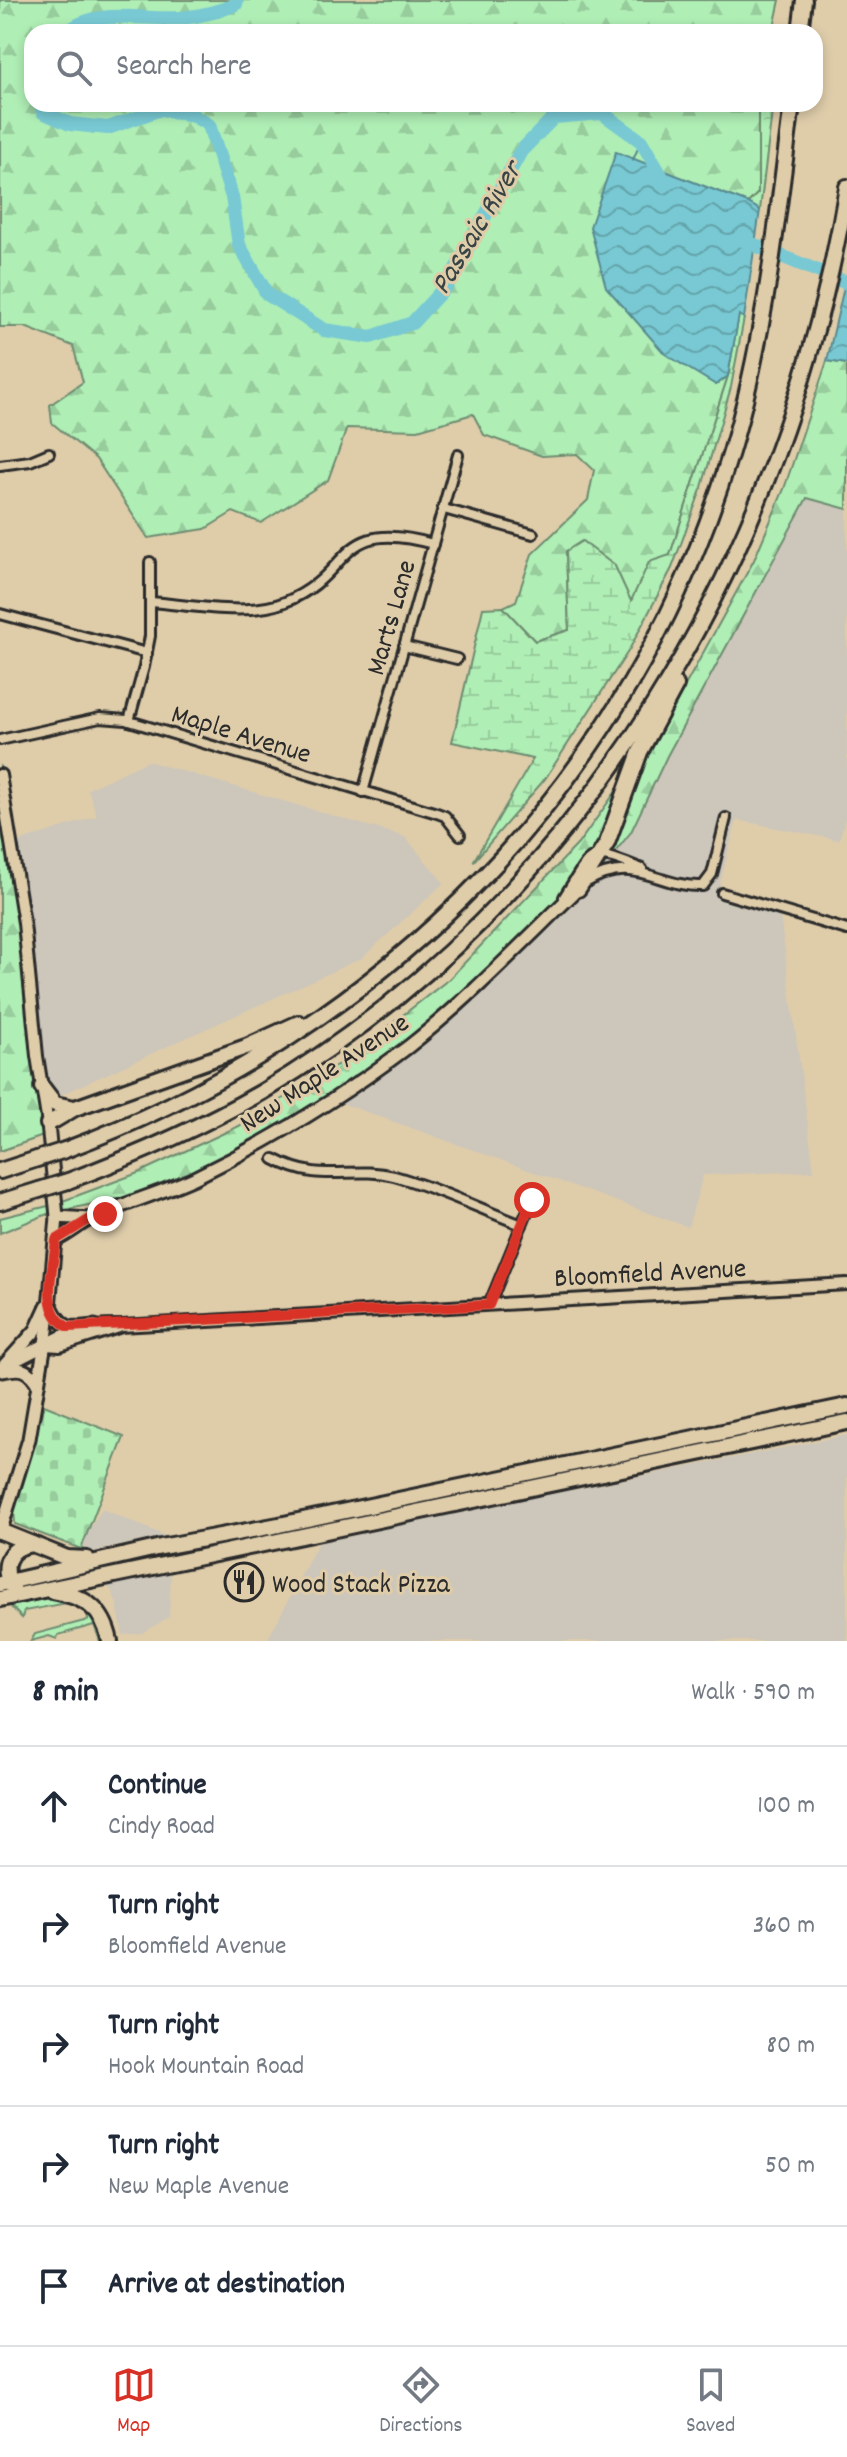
<!DOCTYPE html>
<meta charset="utf-8">
<style>
body{margin:0;font-family:Dekko,sans-serif;background:#f6f6f7;color:#1f2937}
.stop{position:absolute;width:24px;height:24px;margin:-18px;border:6px solid #d93025;border-radius:50%;background:#fff}
.stop.end{background:#d93025;border-color:#fff;box-shadow:0 2px 8px #0008}
.list{margin:0;padding:0;list-style:none}
h2{display:flex;justify-content:space-between;align-items:center;height:104px;margin:0;padding:0 32px;font-size:34px}
h2 small{font-size:26px;font-weight:400;color:#747a83}
.list li{display:grid;grid-template-columns:52px 1fr auto;gap:24px;align-items:center;box-sizing:border-box;height:120px;padding:0 32px;border-top:2px solid #e0e1e3}
.list b{display:block;font-size:30px;white-space:nowrap}
.list p{margin:0;font-size:26px;white-space:nowrap;color:#747a83}
.list em{font-size:26px;font-style:normal;color:#747a83}
.icon{flex:none;width:44px;height:44px;fill:none;stroke:currentColor;stroke-width:2;stroke-linecap:round;stroke-linejoin:round}
.map{position:relative;flex:none;width:847px;height:1641px;overflow:hidden}
.search{position:absolute;background:#fff;box-shadow:0 4px 12px #0003;left:24px;right:24px;top:24px;height:88px;display:flex;align-items:center;gap:20px;box-sizing:border-box;padding:0 28px;border-radius:24px;color:#747a83;font-size:30px}
.sheet{height:704px;background:#fff}
nav{display:flex;justify-content:space-around;align-items:center;box-sizing:border-box;height:112px;border-top:2px solid #e0e1e3;background:#fff;font-size:22px;color:#747a83}
nav a{display:grid;justify-items:center;gap:4px}
nav .on{color:#d93025}
.map>svg:first-child{display:block}
.built{fill:#ccc6bb}
.grass{fill:url(#grass-tufts);stroke:#6d8c70;stroke-width:2}
.forest{fill:url(#forest-firs);stroke:#6d8c70;stroke-width:2}
.wetland{fill:url(#wetland-marsh);stroke:#6d8c70;stroke-width:2}
.cemetery{fill:url(#cemetery-stones);stroke:#6d8c70;stroke-width:2}
.water{fill:url(#water-waves);stroke:#598a90;stroke-width:2}
.lines{fill:none;stroke-linecap:round;stroke-linejoin:round}
.stream{stroke:#598a90;stroke-width:2}
.river{stroke:#78c9d3;stroke-width:14}
.minor-casing{stroke:#2b2b2b;stroke-width:14}
.tertiary-casing{stroke:#2b2b2b;stroke-width:16}
.secondary-casing{stroke:#2b2b2b;stroke-width:17}
.trunk-casing{stroke:#2b2b2b;stroke-width:20}
.motorway-casing{stroke:#2b2b2b;stroke-width:20}
.minor{stroke:#dfcdaa;stroke-width:8}
.tertiary{stroke:#dfcdaa;stroke-width:10}
.secondary{stroke:#dfcdaa;stroke-width:11}
.trunk{stroke:#dfcdaa;stroke-width:14}
.motorway{stroke:#dfcdaa;stroke-width:14}
.motorway-bridge-casing{stroke:#2b2b2b;stroke-width:20;stroke-linecap:butt}
.motorway-bridge{stroke:#dfcdaa;stroke-width:14}
.route{stroke:#d93025;stroke-width:10}
.labels{text-anchor:middle;stroke-width:6;stroke-linejoin:round;paint-order:stroke}
.street-label{font-size:28px;fill:#2b2b2b;stroke:#dfcdaa}
.poi-label{font-size:28px;fill:#2b2b2b;stroke:#dfcdaa;text-anchor:start}
.water-label{font-size:30px;font-style:italic;fill:#374344;stroke:#dfcdaa}
</style>
<div class="map">
<svg width="847" height="1641" viewBox="0 0 847 1641">
<defs>
<pattern id="grass-tufts" width="24" height="20" patternUnits="userSpaceOnUse" patternTransform="scale(2)"><rect width="24" height="20" fill="#afeeb5"/><path d="M3 7l-1-3M5 7V3M7 7l1-3M15 17l-1-3M17 17v-4M19 17l1-3" fill="none" stroke="#97cc9c"/></pattern>
<pattern id="forest-firs" width="22" height="20" patternUnits="userSpaceOnUse" patternTransform="scale(2)"><rect width="22" height="20" fill="#afeeb5"/><path d="M5 1l3.5 6h-7zM16 11l3.5 6h-7z" fill="#97cc9c"/></pattern>
<pattern id="wetland-marsh" width="20" height="14" patternUnits="userSpaceOnUse" patternTransform="scale(2)"><rect width="20" height="14" fill="#afeeb5"/><path d="M1 5h8M5 5V1M11 12h8M15 12V8" fill="none" stroke="#97cc9c"/></pattern>
<pattern id="cemetery-stones" width="16" height="16" patternUnits="userSpaceOnUse" patternTransform="scale(2)"><rect width="16" height="16" fill="#afeeb5"/><path d="M2 7V4a2 2 0 0 1 4 0v3zM10 15v-3a2 2 0 0 1 4 0v3z" fill="#97cc9c"/></pattern>
<pattern id="water-waves" width="16" height="10" patternUnits="userSpaceOnUse" patternTransform="scale(2)"><rect width="16" height="10" fill="#78c9d3"/><path d="M0 5q4-4 8 0t8 0" fill="none" stroke="#63a3ab"/></pattern>
</defs>
<rect width="100%" height="100%" fill="#dfcdaa"/>
<filter id="ink" filterUnits="userSpaceOnUse"><feTurbulence type="fractalNoise" baseFrequency=".0125" numOctaves="2"/><feDisplacementMap in="SourceGraphic" scale="16" xChannelSelector="R" yChannelSelector="G"/><feConvolveMatrix kernelMatrix="1 2 1 2 8 2 1 2 1" color-interpolation-filters="sRGB"/></filter>
<g filter="url(#ink)">
<g class="built">
<polygon points="807,498 847,509 847,813 839,840 737,820 718,891 779,908 814,1171 703,1175 688,1227 333,1100 651,787"/>
<polygon points="148,761 405,837 444,883 362,958 45,1102 15,843 97,816 88,789"/>
<polygon points="847,1435 847,1641 267,1641 318,1543 515,1501"/>
<polygon points="102,1509 166,1536 82,1554 84,1539"/>
<polygon points="171,1571 169,1617 142,1633 123,1635 117,1604 112,1591 105,1584"/>
</g>
<path class="grass" d="M58,1596C86,1598 97,1616 106,1641H100L94,1625L58,1635L57,1639L49,1636L31,1641L35,1634L88,1620L87,1612L72,1602L24,1611L22,1618L10,1606Z"/>
<g class="forest">
<polygon points="0,0 780,0 773,32 32,32 32,104 758,104 758,193 748,203 616,153 716,385 728,376 670,555 631,602 566,552 569,630 535,641 503,607 516,601 532,554 588,500 594,470 577,454 542,456 484,435 473,414 418,430 347,428 328,480 261,523 233,512 205,529 148,538 96,459 52,423 50,405 83,382 73,346 25,327 0,327"/>
<polygon points="827,361 847,364 847,509 807,498 667,756 631,832 588,886 492,975 333,1100 174,1187 50,1213 0,1233 0,1218 52,1205 138,1173 239,1126 348,1058 449,979 578,844 663,726 754,560 784,489"/>
<polygon points="0,765 15,843 49,1134 0,1151"/>
</g>
<g class="wetland">
<polygon points="758,104 773,104 760,210 748,203 758,193"/>
<polygon points="739,314 744,318 731,387 702,487 672,568 629,650 545,779 473,862 533,759 452,742 483,608 503,607 535,641 569,630 566,551 582,541 615,566 631,601 649,562 670,555 728,376"/>
</g>
<polygon class="cemetery" points="44,1405 124,1437 81,1549 15,1524 14,1509"/>
<g class="water">
<polygon points="616,152 748,203 760,210 744,318 739,315 728,376 716,385 665,354 606,287 590,227"/>
<polygon points="847,274 847,364 827,361"/>
</g>
<g class="lines">
<polyline class="stream" points="633,160 641,141"/>
<g class="river">
<path d="M68,32C95,7 147,21 181,18C200,16 219,12 236,4L237,0"/>
<polyline points="41,104 43,112 70,124 108,128 161,109 194,116 209,125 232,197 239,245 267,294 324,330 371,337 412,323 447,285 521,151 554,117 602,113 641,141 665,182"/>
<polyline points="740,239 847,283"/>
</g>
<defs>
<g id="minor">
<polyline points="0,465 30,461 49,453"/>
<polyline points="444,509 533,534"/>
<path d="M151,602C191,605 248,617 285,602C355,574 334,516 433,544"/>
<polyline points="0,614 147,653"/>
<polyline points="404,646 457,659"/>
<polyline points="129,721 144,667 150,636 150,562"/>
<polyline points="0,740 100,718 126,720 437,813 445,816 460,835"/>
<polyline points="363,792 458,455"/>
<path d="M585,883C635,853 658,888 703,886L712,874L726,818"/>
<polyline points="722,893 847,930"/>
<path d="M564,897C593,852 586,846 642,869"/>
<path d="M274,1159C322,1185 350,1165 394,1176C438,1188 480,1209 522,1225"/>
<polyline points="489,1305 532,1200"/>
</g>
<g id="tertiary">
<polyline points="0,775 24,923 37,1056 48,1124"/>
<path d="M45,1345C68,1330 94,1325 121,1326L847,1284"/>
<polyline points="46,1345 60,1346 119,1327"/>
</g>
<g id="secondary">
<polyline points="57,1217 90,1219"/>
<path d="M56,1240C69,1234 80,1224 92,1218C125,1203 161,1193 194,1178C270,1141 342,1097 408,1047C469,999 522,943 578,889"/>
<path d="M51,1306C62,1330 70,1329 95,1326"/>
<polyline points="14,1361 45,1345"/>
<polyline points="0,1370 36,1330 47,1306"/>
<path d="M3,1371C21,1367 28,1368 38,1385"/>
<polyline points="0,1533 29,1439 47,1331 57,1217 48,1124"/>
</g>
<g id="trunk">
<polyline points="0,1531 67,1558 87,1559"/>
<polyline points="0,1584 161,1547 279,1525 847,1406"/>
<path d="M13,1588C0,1568 7,1547 32,1544"/>
<path d="M52,1591C84,1596 103,1608 110,1641"/>
<polyline points="0,1599 847,1422"/>
</g>
<g id="motorway">
<polyline points="800,32 804,0"/>
<polyline points="578,889 607,843 640,752 676,685"/>
<polyline points="42,1087 55,1104 74,1108"/>
<polyline points="48,1124 75,1108 246,1047 299,1023"/>
<path d="M65,1150C383,1032 634,780 731,452C765,338 777,221 792,104"/>
<polyline points="0,1171 37,1159"/>
<path d="M68,1181C135,1156 200,1128 262,1092C586,900 787,553 847,187"/>
<polyline points="0,1202 39,1190"/>
</g>
</defs>
<use href="#minor" class="minor-casing"/>
<use href="#tertiary" class="tertiary-casing"/>
<use href="#secondary" class="secondary-casing"/>
<use href="#trunk" class="trunk-casing"/>
<use href="#motorway" class="motorway-casing"/>
<use href="#minor" class="minor"/>
<use href="#tertiary" class="tertiary"/>
<use href="#secondary" class="secondary"/>
<use href="#trunk" class="trunk"/>
<use href="#motorway" class="motorway"/>
<defs>
<g id="motorway-bridge">
<polyline points="37,1159 65,1150"/>
<polyline points="39,1190 68,1181"/>
</g>
</defs>
<use href="#motorway-bridge" class="motorway-bridge-casing"/>
<use href="#motorway-bridge" class="motorway-bridge"/>
</g>
</g>
<g class="lines" filter="url(#ink)">
<path class="route" d="M105,1214L90,1219L56,1240C54,1267 38,1311 68,1327L489,1305L532,1200"/>
</g>
<defs>
<symbol id="restaurant-ring" viewBox="-11 -11 22 22"><circle r="9.5" fill="#dfcdaa" stroke="#2b2b2b" stroke-width="1.5"/><path d="M-5-6h1v4h1v-4h1v4h1v-4h1v5L-1.5 .5V6h-2V.5L-5-1ZM5-6V6H3V1.5H1.5Q1.5-4 5-6Z" fill="#2b2b2b"/></symbol>
</defs>
<g fill-rule="evenodd">
<use href="#restaurant-ring" x="222" y="1560" width="44" height="44"/>
</g>
<g class="labels">
<g class="street-label">
<text transform="translate(389 617) rotate(-74)" y="10">Marts Lane</text>
<text transform="translate(242 732) rotate(17)" y="10">Maple Avenue</text>
<text transform="translate(323 1071) rotate(-33)" y="10">New Maple Avenue</text>
<text transform="translate(650 1271) rotate(-3)" y="10">Bloomfield Avenue</text>
</g>
<g class="poi-label">
<text x="272" y="1592">Wood Stack Pizza</text>
</g>
<g class="water-label">
<text transform="translate(475 227) rotate(-59)" y="10">Passaic River</text>
</g>
</g>
</svg>
<div class="stop" style="left:532px;top:1200px"></div>
<div class="stop end" style="left:105px;top:1214px"></div>
<div class="search"><svg class="icon" aria-label="search" viewBox="0 0 24 24"><circle cx="10" cy="10" r="6"/><path d="M15 15l6 6"/></svg>Search here</div>
</div>
<section class="sheet">
<h2>8 min<small>Walk · 590 m</small></h2>
<ul class="list">
<li><svg class="icon" aria-label="ahead" viewBox="0 0 24 24"><path d="M12 20V5M6 11l6-6 6 6"/></svg><div><b>Continue</b><p>Cindy Road</p></div><em>100 m</em></li>
<li><svg class="icon" aria-label="right" viewBox="0 0 24 24"><path d="M7 20v-9h11M14 6l5 5-5 5"/></svg><div><b>Turn right</b><p>Bloomfield Avenue</p></div><em>360 m</em></li>
<li><svg class="icon" aria-label="right" viewBox="0 0 24 24"><path d="M7 20v-9h11M14 6l5 5-5 5"/></svg><div><b>Turn right</b><p>Hook Mountain Road</p></div><em>80 m</em></li>
<li><svg class="icon" aria-label="right" viewBox="0 0 24 24"><path d="M7 20v-9h11M14 6l5 5-5 5"/></svg><div><b>Turn right</b><p>New Maple Avenue</p></div><em>50 m</em></li>
<li><svg class="icon" aria-label="arrive" viewBox="0 0 24 24"><path d="M6 21V4h12l-3 4 3 4H6"/></svg><div><b>Arrive at destination</b></div></li>
</ul>
</section>
<nav>
<a class="on"><svg class="icon" aria-label="map" viewBox="0 0 24 24"><path d="M3 6l6-2 6 2 6-2v14l-6 2-6-2-6 2zM9 4v14M15 6v14"/></svg>Map</a>
<a><svg class="icon" aria-label="directions" viewBox="0 0 24 24"><path d="M12 3l9 9-9 9-9-9zM9 14v-3h6M13 9l2 2-2 2"/></svg>Directions</a>
<a><svg class="icon" aria-label="saved" viewBox="0 0 24 24"><path d="M7 4h10v16l-5-4-5 4z"/></svg>Saved</a>
</nav>
